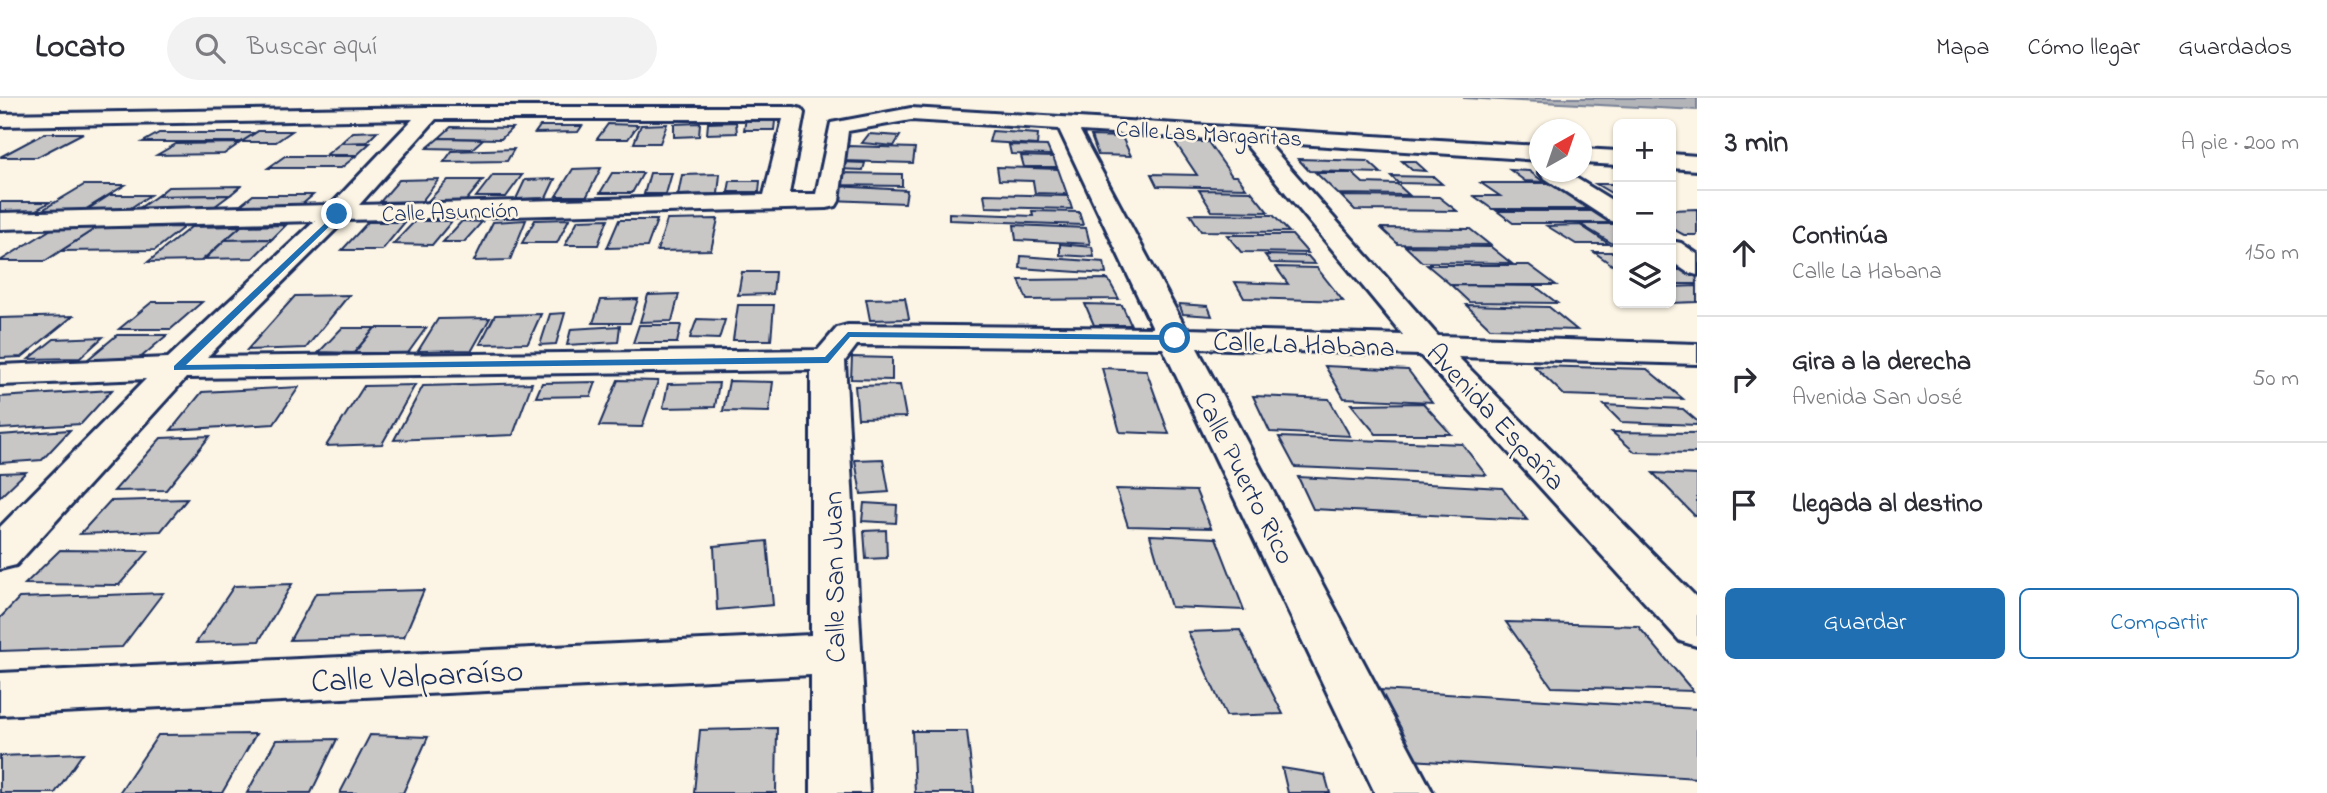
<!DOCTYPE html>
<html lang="es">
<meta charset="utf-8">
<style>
body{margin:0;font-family:"Indie Flower",sans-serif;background:#f2f2f3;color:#2b2b33}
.controls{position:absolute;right:21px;top:21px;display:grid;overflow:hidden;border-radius:10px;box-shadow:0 2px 5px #0004}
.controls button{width:63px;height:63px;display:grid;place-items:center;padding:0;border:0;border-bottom:2px solid #e1e1e2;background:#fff;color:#2b2b33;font:35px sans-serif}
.compass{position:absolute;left:1529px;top:21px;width:63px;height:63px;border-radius:50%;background:#fff;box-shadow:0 2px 5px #0004;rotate:40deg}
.stop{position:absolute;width:21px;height:21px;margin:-16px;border:5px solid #1f6fb2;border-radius:50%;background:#fff}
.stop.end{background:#1f6fb2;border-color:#fff;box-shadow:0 2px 7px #0008}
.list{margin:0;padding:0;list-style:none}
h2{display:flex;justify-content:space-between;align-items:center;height:91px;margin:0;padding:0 28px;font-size:30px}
h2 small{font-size:23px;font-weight:400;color:#7c7c81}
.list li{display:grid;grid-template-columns:46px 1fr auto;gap:21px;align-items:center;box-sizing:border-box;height:126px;padding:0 28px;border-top:2px solid #e1e1e2}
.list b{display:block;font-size:26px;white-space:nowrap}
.list p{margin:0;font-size:23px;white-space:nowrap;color:#7c7c81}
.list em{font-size:23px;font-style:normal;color:#7c7c81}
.actions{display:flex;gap:14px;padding:21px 28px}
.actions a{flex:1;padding:16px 0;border:2px solid #1f6fb2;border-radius:10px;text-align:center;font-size:24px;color:#1f6fb2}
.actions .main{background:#1f6fb2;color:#fff}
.icon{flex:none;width:38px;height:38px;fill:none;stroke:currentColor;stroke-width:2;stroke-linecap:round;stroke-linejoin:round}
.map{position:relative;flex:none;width:1697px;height:695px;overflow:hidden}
header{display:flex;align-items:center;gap:42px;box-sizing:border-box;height:98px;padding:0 35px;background:#fff;border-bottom:2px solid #e1e1e2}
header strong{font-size:33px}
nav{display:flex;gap:38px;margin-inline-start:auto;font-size:24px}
.search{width:490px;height:63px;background:#f2f2f3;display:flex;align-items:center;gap:18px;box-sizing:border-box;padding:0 24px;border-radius:38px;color:#7c7c81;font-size:26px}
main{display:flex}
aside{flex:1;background:#fff}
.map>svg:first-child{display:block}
.water{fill:#b2b4b8;stroke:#767f94;stroke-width:2}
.building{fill:#c8c7c6;stroke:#1b2f5e;stroke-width:2}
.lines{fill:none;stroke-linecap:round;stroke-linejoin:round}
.minor-casing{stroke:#1b2f5e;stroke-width:6}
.minor{fill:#fcf5e5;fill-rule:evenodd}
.route{fill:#1f6fb2}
.labels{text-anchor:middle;stroke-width:5;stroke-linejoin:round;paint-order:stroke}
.far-street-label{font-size:23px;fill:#1b2f5e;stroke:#fcf5e5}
.street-label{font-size:28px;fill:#1b2f5e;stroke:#fcf5e5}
.near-street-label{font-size:33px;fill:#1b2f5e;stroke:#fcf5e5}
</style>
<header>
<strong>Locato</strong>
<div class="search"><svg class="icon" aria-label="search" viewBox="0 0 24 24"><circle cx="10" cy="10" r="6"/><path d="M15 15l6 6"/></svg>Buscar aquí</div>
<nav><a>Mapa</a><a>Cómo llegar</a><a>Guardados</a></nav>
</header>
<main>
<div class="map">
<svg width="1697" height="695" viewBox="0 0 1697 695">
<rect width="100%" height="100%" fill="#fcf5e5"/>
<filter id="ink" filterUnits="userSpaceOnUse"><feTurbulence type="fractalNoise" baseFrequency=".0143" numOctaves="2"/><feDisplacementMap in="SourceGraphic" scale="14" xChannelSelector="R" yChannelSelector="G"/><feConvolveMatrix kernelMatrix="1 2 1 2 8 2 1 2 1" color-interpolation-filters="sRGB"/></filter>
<g filter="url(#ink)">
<polygon class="water" points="1463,0 1697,0 1697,12"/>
<g class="building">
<polygon points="746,20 775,23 774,32 744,32"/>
<polygon points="736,24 737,35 707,36 708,25"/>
<polygon points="700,25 699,38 674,39 674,26"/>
<polygon points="608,26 638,27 628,41 597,41"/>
<polygon points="667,26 660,45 634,45 641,27"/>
<polygon points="540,28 582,28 578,34 535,35"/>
<polygon points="451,29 512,30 501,41 439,40"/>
<polygon points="258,33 292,33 276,44 241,44"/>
<polygon points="378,33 367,44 341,45 353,34"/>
<polygon points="992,33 1038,36 1037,47 989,44"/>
<polygon points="45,35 83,35 37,59 0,59"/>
<polygon points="159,35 255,35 241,44 143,44"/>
<polygon points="869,36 900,38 894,48 862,45"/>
<polygon points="1091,38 1122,39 1131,58 1098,57"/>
<polygon points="439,40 483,41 472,51 427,50"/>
<polygon points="1175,44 1208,44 1232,78 1237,78 1246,90 1157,88 1151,76 1197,77"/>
<polygon points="240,45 224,56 157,57 176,46"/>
<polygon points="341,45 370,45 357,57 326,57"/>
<polygon points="1009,47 1047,48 1051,57 1011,56"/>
<polygon points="847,48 915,50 913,65 843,63"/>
<polygon points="514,51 507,63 444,64 452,53"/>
<polygon points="285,58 356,58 341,70 268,70"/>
<polygon points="1021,58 1053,59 1057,69 1024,69"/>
<polygon points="1298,61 1368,63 1381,75 1309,73"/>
<polygon points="1402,63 1415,63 1426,73 1412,72"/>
<polygon points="839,64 865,65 863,72 837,71"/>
<polygon points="997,69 1058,71 1067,96 1035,95 1033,83 999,82"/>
<polygon points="601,70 587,98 556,98 573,71"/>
<polygon points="1510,72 1529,73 1544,84 1525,83"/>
<polygon points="612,75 643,75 632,95 600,95"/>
<polygon points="650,75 672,75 666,96 644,96"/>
<polygon points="839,75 902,76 902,88 837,87"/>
<polygon points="1316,75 1352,75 1363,85 1397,86 1409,97 1338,96"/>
<polygon points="720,76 718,96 678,97 682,77"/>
<polygon points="493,77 522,77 506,99 476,99"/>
<polygon points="1391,78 1434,79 1442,86 1398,85"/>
<polygon points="439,81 422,103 380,104 399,82"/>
<polygon points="555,81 546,100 516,101 525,82"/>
<polygon points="448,82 483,82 465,104 428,103"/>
<polygon points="730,83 760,83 759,94 728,94"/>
<polygon points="1481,85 1550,85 1592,111 1492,111 1474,98 1500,98"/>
<polygon points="1596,86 1618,86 1618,99"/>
<polygon points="84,87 125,87 78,116 34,117"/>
<polygon points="241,88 230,97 157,98 168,89"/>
<polygon points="835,88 907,92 905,105 831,102"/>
<polygon points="1199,92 1251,93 1268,114 1212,113"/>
<polygon points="984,96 1068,98 1072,111 986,109"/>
<polygon points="110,97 150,97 129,111 88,111"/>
<polygon points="230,97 211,111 135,113 157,98"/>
<polygon points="253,97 313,97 299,109 237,110"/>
<polygon points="1341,98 1439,99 1457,113 1355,112"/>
<polygon points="0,104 50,104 27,117 0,117"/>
<polygon points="1697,111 1697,137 1684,137 1671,130 1671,112"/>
<polygon points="1032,113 1079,114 1083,127 949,122 949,115 1033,118"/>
<polygon points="1497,113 1597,113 1616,125 1513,125"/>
<polygon points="1190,116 1273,117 1289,134 1201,133"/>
<polygon points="569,121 557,145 522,145 535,122"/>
<polygon points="608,121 598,147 565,147 578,122"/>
<polygon points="718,121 711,152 657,153 667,122"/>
<polygon points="526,122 510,162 474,163 493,124"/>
<polygon points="619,122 657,122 647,149 607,150"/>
<polygon points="415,123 452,123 432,147 393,146"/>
<polygon points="462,123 482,124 464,144 443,144"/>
<polygon points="368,124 405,124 382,152 342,152"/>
<polygon points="1580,126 1618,126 1618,149"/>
<polygon points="286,127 272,141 225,142 241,128"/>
<polygon points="1014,127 1086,130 1090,146 1016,142"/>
<polygon points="1580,127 1609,146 1576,146 1547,128"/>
<polygon points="241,128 201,163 148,164 191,129"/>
<polygon points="184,129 155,152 61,153 96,130"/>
<polygon points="53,130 96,130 45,163 0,163"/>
<polygon points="1381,130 1470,131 1490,147 1398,146"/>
<polygon points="1227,137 1292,137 1308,155 1241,154"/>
<polygon points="272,141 253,160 205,161 225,142"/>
<polygon points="1060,146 1092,149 1094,159 1060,157"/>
<polygon points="1405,148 1491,149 1511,165 1422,164"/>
<polygon points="1594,154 1618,154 1618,169 1615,169"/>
<polygon points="1265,157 1308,158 1315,166 1271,165"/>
<polygon points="1021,158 1104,164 1106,176 1020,170"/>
<polygon points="1427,167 1529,167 1556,187 1451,187"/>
<polygon points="1276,169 1317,170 1343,203 1244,200 1235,184 1288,186"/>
<polygon points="1671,172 1696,172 1697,186 1671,186"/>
<polygon points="742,174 775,174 773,196 738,197"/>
<polygon points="1108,181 1119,201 1027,202 1019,182"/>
<polygon points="1451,187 1535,188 1557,205 1469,204"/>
<polygon points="1697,188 1697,204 1671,205 1671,189"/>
<polygon points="679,196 672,223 640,224 648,197"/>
<polygon points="349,197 306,250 247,252 295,198"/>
<polygon points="905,200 909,221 870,222 866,201"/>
<polygon points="638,201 630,225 593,225 601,202"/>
<polygon points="152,204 202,204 171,231 119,231"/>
<polygon points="1085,206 1122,207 1131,227 1094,227"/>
<polygon points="1179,206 1208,208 1212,218 1183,216"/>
<polygon points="738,207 774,207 771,242 733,242"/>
<polygon points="1466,207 1549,209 1577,232 1490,230"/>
<polygon points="565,215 556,246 540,247 550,216"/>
<polygon points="541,216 528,245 480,246 495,217"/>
<polygon points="73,218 22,259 0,260 0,220"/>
<polygon points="490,220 472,252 418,253 438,221"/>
<polygon points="697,221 725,222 719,241 690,240"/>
<polygon points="639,227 681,227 677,245 633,245"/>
<polygon points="620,228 618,244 567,247 571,231"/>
<polygon points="342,230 375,230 354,255 319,254"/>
<polygon points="375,230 426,230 408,255 354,255"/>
<polygon points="117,237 167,237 139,261 87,262"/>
<polygon points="103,239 80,260 29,261 54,241"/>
<polygon points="852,259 892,260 892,282 851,281"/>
<polygon points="1325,268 1408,272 1432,304 1344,300"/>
<polygon points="1534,268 1647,271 1683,301 1564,297"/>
<polygon points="1102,270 1146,272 1169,336 1120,334"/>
<polygon points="618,282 658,283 642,329 599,328"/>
<polygon points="729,283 773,284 769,314 723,313"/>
<polygon points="596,284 591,298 536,299 542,285"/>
<polygon points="532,285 513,337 394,342 423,288"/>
<polygon points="719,285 715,309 663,310 668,286"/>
<polygon points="415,287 382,346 326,348 364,288"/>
<polygon points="900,287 906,319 858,320 855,288"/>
<polygon points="299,289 274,326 171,332 202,294"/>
<polygon points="112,292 81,326 0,331 0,299"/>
<polygon points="1253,298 1329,301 1350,338 1270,334"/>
<polygon points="1423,305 1451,336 1376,336 1351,306"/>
<polygon points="1604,307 1683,311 1697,323 1697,327 1621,324"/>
<polygon points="70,332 42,362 0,365 0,337"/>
<polygon points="1612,334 1697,335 1697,355 1635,354"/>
<polygon points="210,338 166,392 114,393 161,340"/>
<polygon points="1279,339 1462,346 1486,377 1295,369"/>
<polygon points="883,361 889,394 861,396 855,362"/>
<polygon points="26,374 0,399 0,375"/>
<polygon points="1653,375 1697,377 1697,418 1695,418"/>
<polygon points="1298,379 1502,390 1527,422 1313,411"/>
<polygon points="1116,391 1196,393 1211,430 1128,428"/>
<polygon points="187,401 161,433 80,436 110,403"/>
<polygon points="864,405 897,407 896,425 862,423"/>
<polygon points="886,432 887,460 866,461 864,433"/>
<polygon points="1150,437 1216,440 1244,512 1171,509"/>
<polygon points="767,443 773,507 717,512 714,448"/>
<polygon points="60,452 149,453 119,487 25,486"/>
<polygon points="292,486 259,543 196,545 234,488"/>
<polygon points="424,492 404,539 290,542 316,495"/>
<polygon points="163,495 122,549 0,553 0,520 19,500"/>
<polygon points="1506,524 1638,528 1693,593 1552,589"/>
<polygon points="1240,532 1283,616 1226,618 1188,534"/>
<polygon points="1379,592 1697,611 1697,680 1411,662"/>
<polygon points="777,630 776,695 694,695 700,632"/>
<polygon points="912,633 967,633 974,695 915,695"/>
<polygon points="256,636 222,695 119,695 158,637"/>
<polygon points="370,637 428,639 403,695 340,695"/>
<polygon points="337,641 311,695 247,695 276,642"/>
<polygon points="83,655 55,695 0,695 0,658"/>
<polygon points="1282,670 1325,677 1330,695 1288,695"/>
</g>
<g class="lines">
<defs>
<g id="minor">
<path d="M430,9H794L801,11L804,15L789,96H816L831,25L911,10L1540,48V62L1267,44L1438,238L1697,246V266L1458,259L1697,500V548L1680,543L1420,257L1197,250L1433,695H1375L1163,250L857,247L845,263L869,695H811V577L0,617V575L811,537V272L186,280L16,467L0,471V429L146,281L0,287V267L168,260L315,123L0,131V115L331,107L413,21L0,28V16ZM436,21H783L764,97L359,107ZM911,22L1059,31L1153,230L848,227L837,230L818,252L207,259L345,122L827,110L836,108L839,103L848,33ZM1080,33L1243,43L1403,237L1186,231Z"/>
<polygon points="1582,51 1618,53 1618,67 1582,65"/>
<polygon points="1671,56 1697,58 1697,72 1671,70"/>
<polygon points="1539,74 1566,74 1618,106 1618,125 1609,122 1543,79"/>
<polygon points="1671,143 1681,145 1697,156 1697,177 1687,174 1671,163"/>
</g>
</defs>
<use href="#minor" class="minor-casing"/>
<use href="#minor" class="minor"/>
</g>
</g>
<polygon class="route" points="337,114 340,118 186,267 825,259 848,234 1175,237 1180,240 1175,242 850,239 828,265 174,272 174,268"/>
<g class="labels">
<g class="far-street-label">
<text transform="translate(1209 35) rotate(3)" y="8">Calle Las Margaritas</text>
<text transform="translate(450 113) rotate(-2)" y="8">Calle Asunción</text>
</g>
<g class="street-label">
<text transform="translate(1304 245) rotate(2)" y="10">Calle La Habana</text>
<text transform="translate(1497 318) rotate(47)" y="10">Avenida España</text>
<text transform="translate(1246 379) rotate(63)" y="10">Calle Puerto Rico</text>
<text transform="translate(833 479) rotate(-91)" y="10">Calle San Juan</text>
</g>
<g class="near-street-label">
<text transform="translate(417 576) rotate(-3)" y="12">Calle Valparaíso</text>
</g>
</g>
</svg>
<div class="controls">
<button>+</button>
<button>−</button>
<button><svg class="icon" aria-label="layers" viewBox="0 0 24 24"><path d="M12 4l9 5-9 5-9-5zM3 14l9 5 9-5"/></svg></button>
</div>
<svg class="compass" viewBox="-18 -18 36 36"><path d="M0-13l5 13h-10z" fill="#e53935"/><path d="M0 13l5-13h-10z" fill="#7c7c81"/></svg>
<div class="stop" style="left:1175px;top:240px"></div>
<div class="stop end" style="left:337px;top:116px"></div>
</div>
<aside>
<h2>3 min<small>A pie · 200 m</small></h2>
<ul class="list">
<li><svg class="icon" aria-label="ahead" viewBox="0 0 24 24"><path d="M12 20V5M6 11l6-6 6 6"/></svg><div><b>Continúa</b><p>Calle La Habana</p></div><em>150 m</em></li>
<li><svg class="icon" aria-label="right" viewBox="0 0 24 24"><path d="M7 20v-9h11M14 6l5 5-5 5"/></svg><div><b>Gira a la derecha</b><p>Avenida San José</p></div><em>50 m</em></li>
<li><svg class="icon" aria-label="arrive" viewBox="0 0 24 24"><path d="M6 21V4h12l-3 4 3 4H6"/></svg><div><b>Llegada al destino</b></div></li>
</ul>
<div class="actions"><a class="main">Guardar</a><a>Compartir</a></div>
</aside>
</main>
